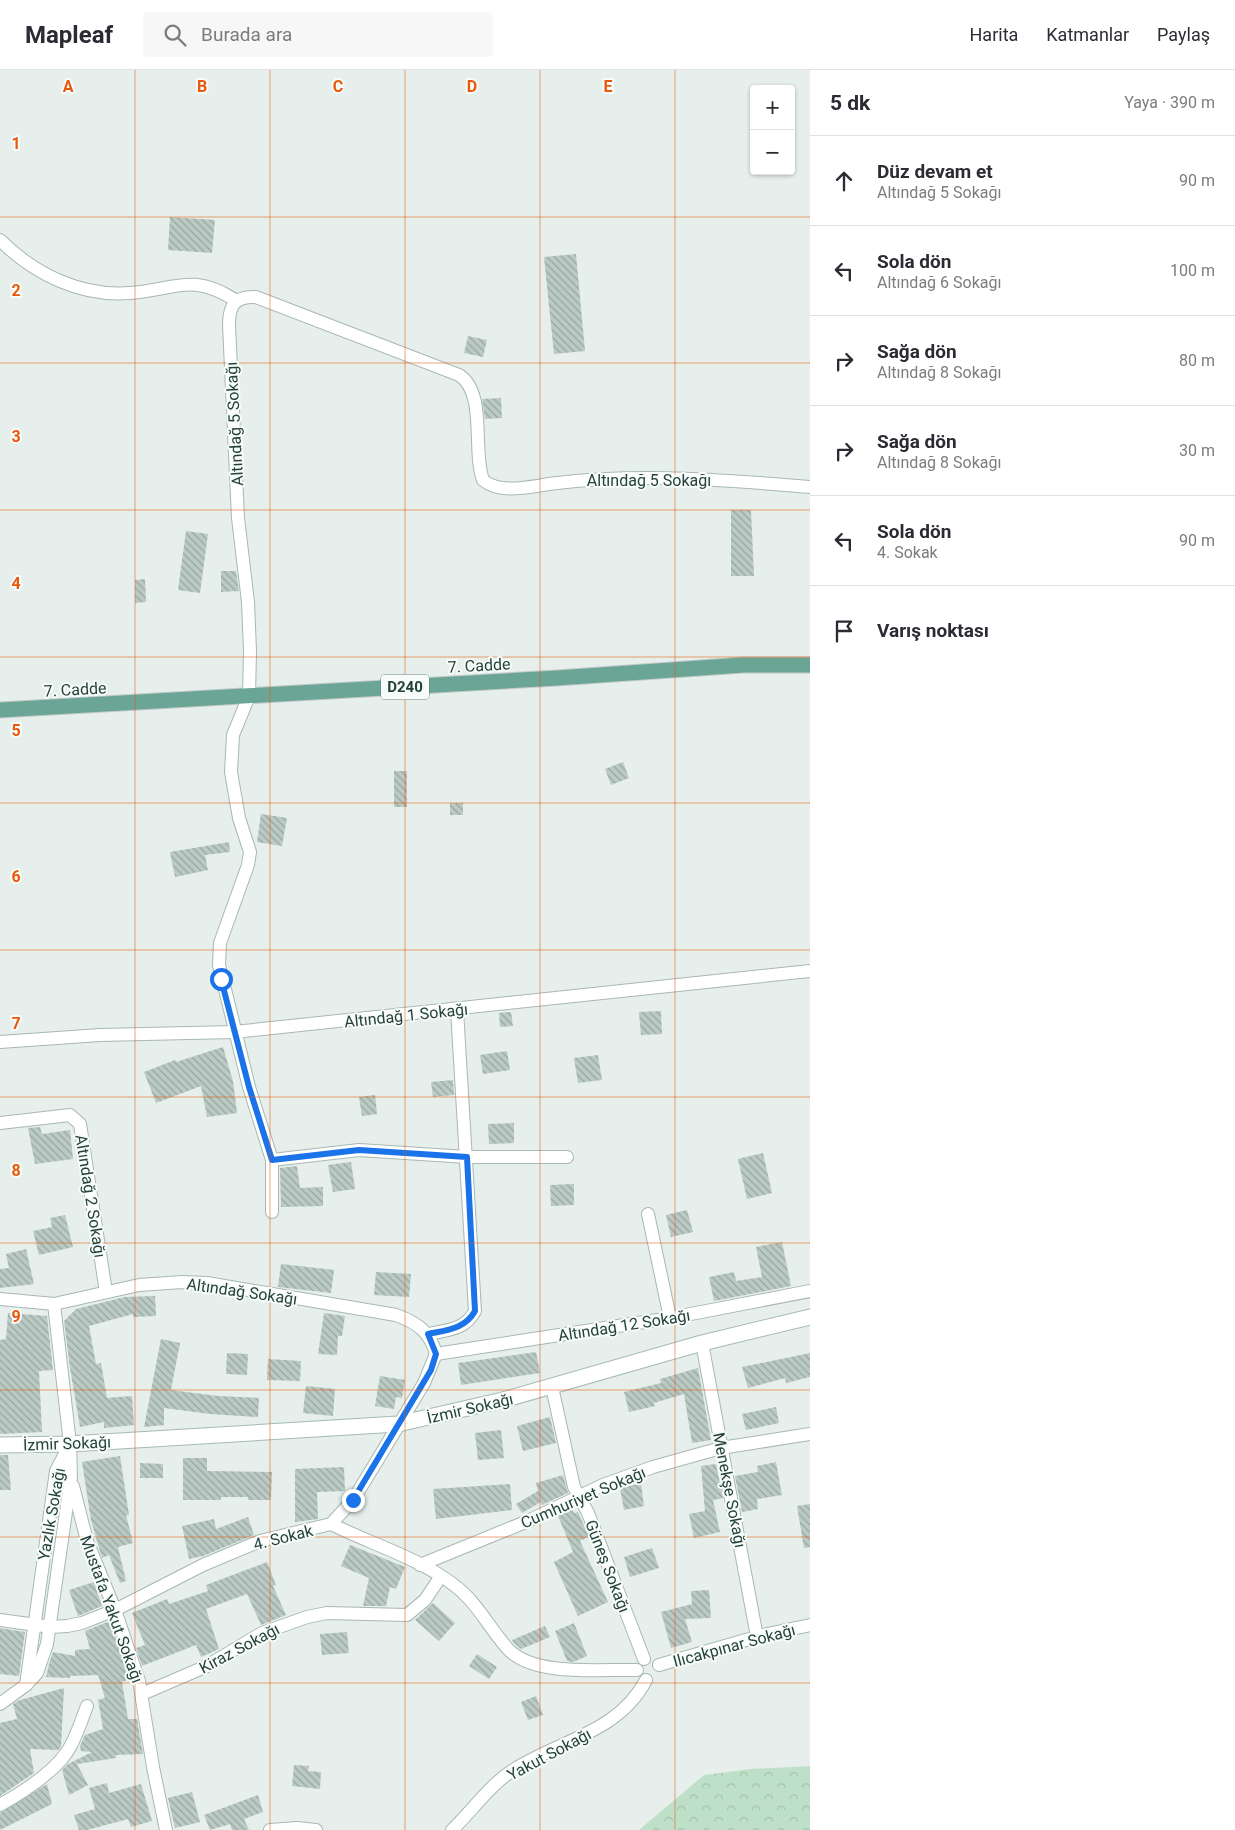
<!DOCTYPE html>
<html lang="tr">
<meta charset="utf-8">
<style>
body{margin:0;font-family:Roboto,sans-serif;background:#f7f7f7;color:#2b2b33}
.controls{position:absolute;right:15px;top:15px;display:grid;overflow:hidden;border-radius:5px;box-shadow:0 1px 4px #0004}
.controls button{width:45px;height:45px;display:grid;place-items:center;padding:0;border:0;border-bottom:1px solid #e1e1e2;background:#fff;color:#2b2b33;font:25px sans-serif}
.stop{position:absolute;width:15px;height:15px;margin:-11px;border:4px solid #1a73e8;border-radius:50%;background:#fff}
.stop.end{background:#1a73e8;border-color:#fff;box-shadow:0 1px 5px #0008}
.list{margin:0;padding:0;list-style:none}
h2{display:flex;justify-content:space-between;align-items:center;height:65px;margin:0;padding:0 20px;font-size:21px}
h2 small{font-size:16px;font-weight:400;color:#7c7c81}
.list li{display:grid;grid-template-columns:32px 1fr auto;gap:15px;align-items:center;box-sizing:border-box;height:90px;padding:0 20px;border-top:1px solid #e1e1e2}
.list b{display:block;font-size:19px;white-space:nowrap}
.list p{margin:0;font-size:16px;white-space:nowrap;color:#7c7c81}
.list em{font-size:16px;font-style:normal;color:#7c7c81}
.icon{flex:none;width:28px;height:28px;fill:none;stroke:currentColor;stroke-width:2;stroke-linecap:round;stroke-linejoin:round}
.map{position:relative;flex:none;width:810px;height:1760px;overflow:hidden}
header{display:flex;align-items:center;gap:30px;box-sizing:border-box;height:70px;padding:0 25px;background:#fff;border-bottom:1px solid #e1e1e2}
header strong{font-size:24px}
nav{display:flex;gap:28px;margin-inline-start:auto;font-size:18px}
.search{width:350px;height:45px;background:#f7f7f7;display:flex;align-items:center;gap:12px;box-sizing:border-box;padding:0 18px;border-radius:5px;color:#7c7c81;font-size:19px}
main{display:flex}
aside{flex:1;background:#fff}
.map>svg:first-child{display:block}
.forest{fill:url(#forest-crowns)}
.building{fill:url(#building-back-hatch)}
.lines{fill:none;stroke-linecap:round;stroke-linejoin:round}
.street-casing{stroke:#a8b8b2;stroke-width:14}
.secondary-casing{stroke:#a4bbb3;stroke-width:17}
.primary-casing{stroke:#c2cac8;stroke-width:17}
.street{stroke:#fff;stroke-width:12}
.secondary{stroke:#fff;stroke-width:15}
.primary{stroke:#6aa596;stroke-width:15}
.route{stroke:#1a73e8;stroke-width:6}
.grid{fill:none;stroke:#e8590c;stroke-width:1;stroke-opacity:0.55}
.labels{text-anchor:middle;stroke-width:4;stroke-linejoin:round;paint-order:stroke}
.shield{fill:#f7fbf9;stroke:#637a73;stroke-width:1}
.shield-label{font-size:15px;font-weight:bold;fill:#24423a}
.street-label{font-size:16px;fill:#24423a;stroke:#f7fbf9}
.grid-label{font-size:16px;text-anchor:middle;font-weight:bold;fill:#e8590c;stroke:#f7fbf9;stroke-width:4;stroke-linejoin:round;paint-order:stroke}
</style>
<header>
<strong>Mapleaf</strong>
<div class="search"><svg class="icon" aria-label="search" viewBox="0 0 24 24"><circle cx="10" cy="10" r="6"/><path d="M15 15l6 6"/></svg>Burada ara</div>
<nav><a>Harita</a><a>Katmanlar</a><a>Paylaş</a></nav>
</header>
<main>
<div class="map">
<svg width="810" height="1760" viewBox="0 0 810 1760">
<defs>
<pattern id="forest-crowns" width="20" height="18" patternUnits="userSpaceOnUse" patternTransform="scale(1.25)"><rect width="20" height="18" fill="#bfe0c8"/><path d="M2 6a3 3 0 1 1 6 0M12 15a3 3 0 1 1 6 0" fill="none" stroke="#a4c1ad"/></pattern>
<pattern id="building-back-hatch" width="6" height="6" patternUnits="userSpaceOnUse" patternTransform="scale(1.25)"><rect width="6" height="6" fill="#bbcac4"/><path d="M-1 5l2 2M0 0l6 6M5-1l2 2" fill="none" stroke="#98a6a0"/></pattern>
</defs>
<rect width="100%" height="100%" fill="#e6efeb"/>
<polygon class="forest" points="810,1696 810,1760 639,1760 704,1705 751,1699"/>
<g class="building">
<polygon points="170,147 215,150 212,183 168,180"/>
<polygon points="576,184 585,281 554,284 544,187"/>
<polygon points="468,266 487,270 483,287 464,283"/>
<polygon points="501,328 502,348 485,349 482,329"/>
<polygon points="731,440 751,440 754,506 731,506"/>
<polygon points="186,461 208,464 200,523 178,520"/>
<polygon points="221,501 236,501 239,521 221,522"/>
<polygon points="145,509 146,532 135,533 135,510"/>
<polygon points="623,692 629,708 611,715 605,699"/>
<rect x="394" y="701" width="13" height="36"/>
<rect x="450" y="733" width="13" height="12"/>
<polygon points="261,744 287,748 282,776 257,772"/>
<polygon points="229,772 230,782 205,785 208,800 175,807 170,782"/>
<polygon points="661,941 662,964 641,965 639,942"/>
<polygon points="511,942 513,956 500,957 499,943"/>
<polygon points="223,977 233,1011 237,1043 207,1047 201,1016 156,1033 144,1002 175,990 176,992"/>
<polygon points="507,981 510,1000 483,1004 480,985"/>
<polygon points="598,985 602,1010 578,1013 574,988"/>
<polygon points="453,1010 454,1025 433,1027 431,1012"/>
<polygon points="375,1025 377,1044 362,1046 359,1027"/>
<polygon points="514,1053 514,1073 489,1074 488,1054"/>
<polygon points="40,1057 42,1064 70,1060 73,1089 35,1094 28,1058"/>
<polygon points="763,1083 772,1123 747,1129 738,1089"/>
<polygon points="351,1092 355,1119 333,1122 328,1095"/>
<polygon points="297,1096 300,1118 323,1117 323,1136 281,1137 280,1098"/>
<polygon points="574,1114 574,1135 551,1136 550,1115"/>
<polygon points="687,1140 693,1162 671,1167 666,1145"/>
<polygon points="65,1145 73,1177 39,1185 33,1161 52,1157 50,1148"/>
<polygon points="782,1172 791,1216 714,1231 709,1207 734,1202 736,1211 762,1207 756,1177"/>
<polygon points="26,1179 34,1214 0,1218 0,1199 9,1198 6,1184"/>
<polygon points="281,1194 334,1200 331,1223 278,1217"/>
<polygon points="376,1202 411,1204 409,1227 374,1225"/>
<polygon points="155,1226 156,1246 133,1247 133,1244 89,1256 96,1294 101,1293 107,1328 132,1326 134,1355 104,1358 104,1352 80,1357 70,1298 64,1251 76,1239 125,1227"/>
<polygon points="8,1243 47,1246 53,1300 39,1301 42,1362 0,1364 0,1270 6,1269"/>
<polygon points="324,1243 345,1246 342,1266 338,1266 337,1285 318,1284"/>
<polygon points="161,1269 180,1273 171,1320 218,1326 259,1328 258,1347 210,1344 164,1338 164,1355 144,1357"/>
<polygon points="536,1282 540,1303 461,1315 458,1293"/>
<polygon points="227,1283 248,1284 247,1305 226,1304"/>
<polygon points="810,1283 810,1307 786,1313 785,1308 748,1318 742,1297"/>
<polygon points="268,1289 301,1291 300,1311 267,1310"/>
<polygon points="698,1298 711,1370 692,1373 684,1324 654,1333 655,1336 629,1342 624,1322 661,1313 660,1309"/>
<polygon points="380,1306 405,1310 402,1328 396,1327 394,1339 375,1336"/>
<polygon points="306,1316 335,1319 333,1346 303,1343"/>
<polygon points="776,1337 779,1353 746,1360 742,1344"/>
<polygon points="550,1347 556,1373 523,1381 517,1356"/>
<polygon points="501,1360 504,1388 478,1390 475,1363"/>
<polygon points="0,1385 8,1385 11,1420 0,1420"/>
<polygon points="120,1386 129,1445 126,1445 133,1473 118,1477 126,1511 120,1513 109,1485 102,1488 99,1478 91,1450 82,1392"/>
<polygon points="183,1388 207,1388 207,1401 272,1402 271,1430 248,1430 248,1427 221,1427 221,1430 183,1430"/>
<polygon points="776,1392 782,1425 757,1429 758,1439 742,1442 735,1406 758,1402 757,1396"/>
<polygon points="140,1393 163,1394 163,1408 140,1408"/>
<polygon points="716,1394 723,1428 713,1430 720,1462 694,1468 689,1444 705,1441 701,1396"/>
<polygon points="344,1397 345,1421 317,1422 318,1449 295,1452 295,1399"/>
<polygon points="563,1405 568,1423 542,1435 541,1432 522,1443 516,1434 538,1421 536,1413"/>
<polygon points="641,1413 644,1436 624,1440 620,1418"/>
<polygon points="510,1414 512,1440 436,1449 433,1419"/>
<polygon points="810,1434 810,1477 804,1478 797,1436"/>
<polygon points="572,1439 574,1443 578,1442 589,1467 580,1471 608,1532 578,1546 554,1492 573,1482 558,1446"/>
<polygon points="248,1447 254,1465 203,1486 189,1489 182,1456 214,1449 216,1459"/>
<polygon points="350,1475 405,1497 396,1519 390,1517 386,1536 363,1536 369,1508 341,1496"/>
<polygon points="652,1478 659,1498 630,1507 624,1487"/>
<polygon points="267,1492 276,1515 273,1516 286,1545 261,1555 247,1524 206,1539 219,1579 201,1587 196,1575 142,1596 136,1578 145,1575 132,1543 167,1529 169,1534 208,1521 206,1515"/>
<polygon points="94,1512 102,1536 78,1546 69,1520"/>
<polygon points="709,1520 711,1548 685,1549 692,1572 671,1578 661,1542 692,1534 691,1521"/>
<polygon points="433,1533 455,1553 439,1571 415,1550"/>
<polygon points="110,1551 130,1609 122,1612 128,1649 137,1649 143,1684 116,1685 116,1688 77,1694 88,1715 69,1725 62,1700 68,1694 92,1682 81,1681 80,1676 85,1665 103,1659 98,1630 105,1628 98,1605 70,1606 70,1608 46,1607 49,1594 53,1582 75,1586 75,1580 90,1579 85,1561"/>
<polygon points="574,1553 587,1586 573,1592 567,1591 555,1561"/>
<polygon points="545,1556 550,1567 521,1579 514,1573 512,1570"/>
<polygon points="0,1558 25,1562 19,1606 0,1604"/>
<polygon points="347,1562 349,1583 322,1585 320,1564"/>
<polygon points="477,1584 497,1597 489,1609 469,1596"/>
<polygon points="64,1618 61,1677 58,1680 30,1679 34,1703 0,1726 0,1653 17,1649 13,1634 20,1630"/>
<polygon points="536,1626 543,1645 528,1650 521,1632"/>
<polygon points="294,1695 309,1696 308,1701 321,1702 320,1719 292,1716"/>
<polygon points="107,1713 109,1723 141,1714 152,1751 131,1757 128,1749 87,1760 79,1760 74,1745 95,1739 89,1718"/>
<polygon points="47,1714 52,1734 0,1760 0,1743"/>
<polygon points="192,1722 200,1752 175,1758 168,1728"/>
<polygon points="258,1725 263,1742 244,1749 249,1760 232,1760 230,1754 210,1760 204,1745"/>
</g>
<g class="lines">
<defs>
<g id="street">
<path d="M0,170C34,204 81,227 130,223C175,220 191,202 235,230"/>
<polyline points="0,972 100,965 234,962 810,901"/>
<polyline points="0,1053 70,1045 80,1054 106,1222"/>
<polyline points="272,1090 359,1080 467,1087 567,1087"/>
<path d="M272,1142V1090L249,1017L219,895L220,873L248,795L250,782L239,748L231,702L233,665L249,626L250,581L248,532L238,448L229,255C229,235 235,226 256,227L459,305C487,323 472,380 483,410C502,426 535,415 557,413C642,403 726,410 810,417"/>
<polyline points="648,1144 670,1248"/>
<path d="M0,1229L54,1234L139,1215L182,1212L207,1213L396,1245C418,1253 430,1262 436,1284"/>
<polyline points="54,1234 70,1374 71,1407 47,1574 37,1603 26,1615 56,1401 70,1374"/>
<path d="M428,1264C447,1260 465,1260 475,1241L457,940"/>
<polyline points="702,1273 757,1567"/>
<polyline points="436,1284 670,1248 810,1221"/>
<polyline points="552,1317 574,1417 588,1443 644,1589"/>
<polyline points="73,1416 87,1471 115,1540 139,1611 153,1697 166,1760"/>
<path d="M331,1454C371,1474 419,1488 454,1515C477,1532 489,1558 508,1579C534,1607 601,1599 637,1600"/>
<polyline points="420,1495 528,1451 603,1415 653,1397 721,1378 810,1364"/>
<polyline points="0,1550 51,1557 67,1556 82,1553 115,1540 203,1495 260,1471 331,1454 353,1430 372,1399 424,1313 436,1284"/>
<polyline points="659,1595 767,1564 810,1555"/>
<polyline points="142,1624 207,1596 262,1563 307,1547 327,1543 407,1545 425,1530 441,1506"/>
<polyline points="0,1634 26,1615"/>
<path d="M0,1735C23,1722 52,1704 67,1682C76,1669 81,1651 87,1636"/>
<polyline points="270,1760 297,1758 316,1760"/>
<path d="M452,1760C473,1740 490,1714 515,1699C561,1670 619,1662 646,1610"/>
</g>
<polyline id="secondary" points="0,1375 70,1374 398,1354 503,1330 702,1273 810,1247"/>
<polyline id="primary" points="0,640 557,608 743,595 810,595"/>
</defs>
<use href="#street" class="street-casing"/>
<use href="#secondary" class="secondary-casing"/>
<use href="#primary" class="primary-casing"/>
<use href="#street" class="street"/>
<use href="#secondary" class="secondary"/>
<use href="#primary" class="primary"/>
</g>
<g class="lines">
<path class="route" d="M221,909L249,1017L272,1090L359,1080L467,1087L475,1241C465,1259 447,1260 428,1264L436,1284L431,1300L353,1430"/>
</g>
<path class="grid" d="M135,0V1760M270,0V1760M405,0V1760M540,0V1760M675,0V1760M0,147H810M0,293H810M0,440H810M0,587H810M0,733H810M0,880H810M0,1027H810M0,1173H810M0,1320H810M0,1467H810M0,1613H810"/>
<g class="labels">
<rect class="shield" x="381" y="604.5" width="48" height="25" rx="4"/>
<g class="shield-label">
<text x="405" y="622">D240</text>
</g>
<g class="street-label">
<text transform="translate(234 354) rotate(-93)" y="6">Altındağ 5 Sokağı</text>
<text x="649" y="416">Altındağ 5 Sokağı</text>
<text transform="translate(479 595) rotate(-3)" y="6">7. Cadde</text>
<text transform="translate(75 619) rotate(-3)" y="6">7. Cadde</text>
<text transform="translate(406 945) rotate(-6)" y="6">Altındağ 1 Sokağı</text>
<text transform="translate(91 1126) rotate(81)" y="6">Altındağ 2 Sokağı</text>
<text transform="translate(242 1221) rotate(8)" y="6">Altındağ Sokağı</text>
<text transform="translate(624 1255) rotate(-9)" y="6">Altındağ 12 Sokağı</text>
<text transform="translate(470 1338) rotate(-13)" y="6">İzmir Sokağı</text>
<text transform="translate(67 1373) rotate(-2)" y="6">İzmir Sokağı</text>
<text transform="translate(730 1420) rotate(79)" y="6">Menekşe Sokağı</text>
<text transform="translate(583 1427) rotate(-23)" y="6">Cumhuriyet Sokağı</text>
<text transform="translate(51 1444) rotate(-80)" y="6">Yazlık Sokağı</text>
<text transform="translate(283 1467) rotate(-14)" y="6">4. Sokak</text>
<text transform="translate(608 1496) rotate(69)" y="6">Güneş Sokağı</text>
<text transform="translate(112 1539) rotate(70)" y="6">Mustafa Yakut Sokağı</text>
<text transform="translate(734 1575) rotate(-15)" y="6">Ilıcakpınar Sokağı</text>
<text transform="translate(239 1578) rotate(-28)" y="6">Kiraz Sokağı</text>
<text transform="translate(549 1684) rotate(-28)" y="6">Yakut Sokağı</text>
</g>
</g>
<g class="grid-label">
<text x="68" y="22">A</text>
<text x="202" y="22">B</text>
<text x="338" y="22">C</text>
<text x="472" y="22">D</text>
<text x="608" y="22">E</text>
<text x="16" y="79">1</text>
<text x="16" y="226">2</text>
<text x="16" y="372">3</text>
<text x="16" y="519">4</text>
<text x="16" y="666">5</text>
<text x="16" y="812">6</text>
<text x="16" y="959">7</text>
<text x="16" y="1106">8</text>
<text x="16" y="1252">9</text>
</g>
</svg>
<div class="controls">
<button>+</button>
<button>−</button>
</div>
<div class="stop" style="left:221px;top:909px"></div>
<div class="stop end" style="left:353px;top:1430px"></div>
</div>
<aside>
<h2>5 dk<small>Yaya · 390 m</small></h2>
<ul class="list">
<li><svg class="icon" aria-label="ahead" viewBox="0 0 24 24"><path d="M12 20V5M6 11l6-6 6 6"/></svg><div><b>Düz devam et</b><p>Altındağ 5 Sokağı</p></div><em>90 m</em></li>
<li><svg class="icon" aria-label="left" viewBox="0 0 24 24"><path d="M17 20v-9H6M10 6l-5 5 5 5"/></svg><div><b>Sola dön</b><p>Altındağ 6 Sokağı</p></div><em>100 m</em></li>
<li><svg class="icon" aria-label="right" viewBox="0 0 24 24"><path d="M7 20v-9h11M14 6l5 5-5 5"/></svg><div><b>Sağa dön</b><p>Altındağ 8 Sokağı</p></div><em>80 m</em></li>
<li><svg class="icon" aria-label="right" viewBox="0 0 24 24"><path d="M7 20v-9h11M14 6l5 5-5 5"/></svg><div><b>Sağa dön</b><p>Altındağ 8 Sokağı</p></div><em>30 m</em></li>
<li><svg class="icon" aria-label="left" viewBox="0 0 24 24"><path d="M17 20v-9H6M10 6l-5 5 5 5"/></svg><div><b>Sola dön</b><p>4. Sokak</p></div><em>90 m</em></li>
<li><svg class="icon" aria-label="arrive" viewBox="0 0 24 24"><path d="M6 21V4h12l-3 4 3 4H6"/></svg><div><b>Varış noktası</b></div></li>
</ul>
</aside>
</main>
